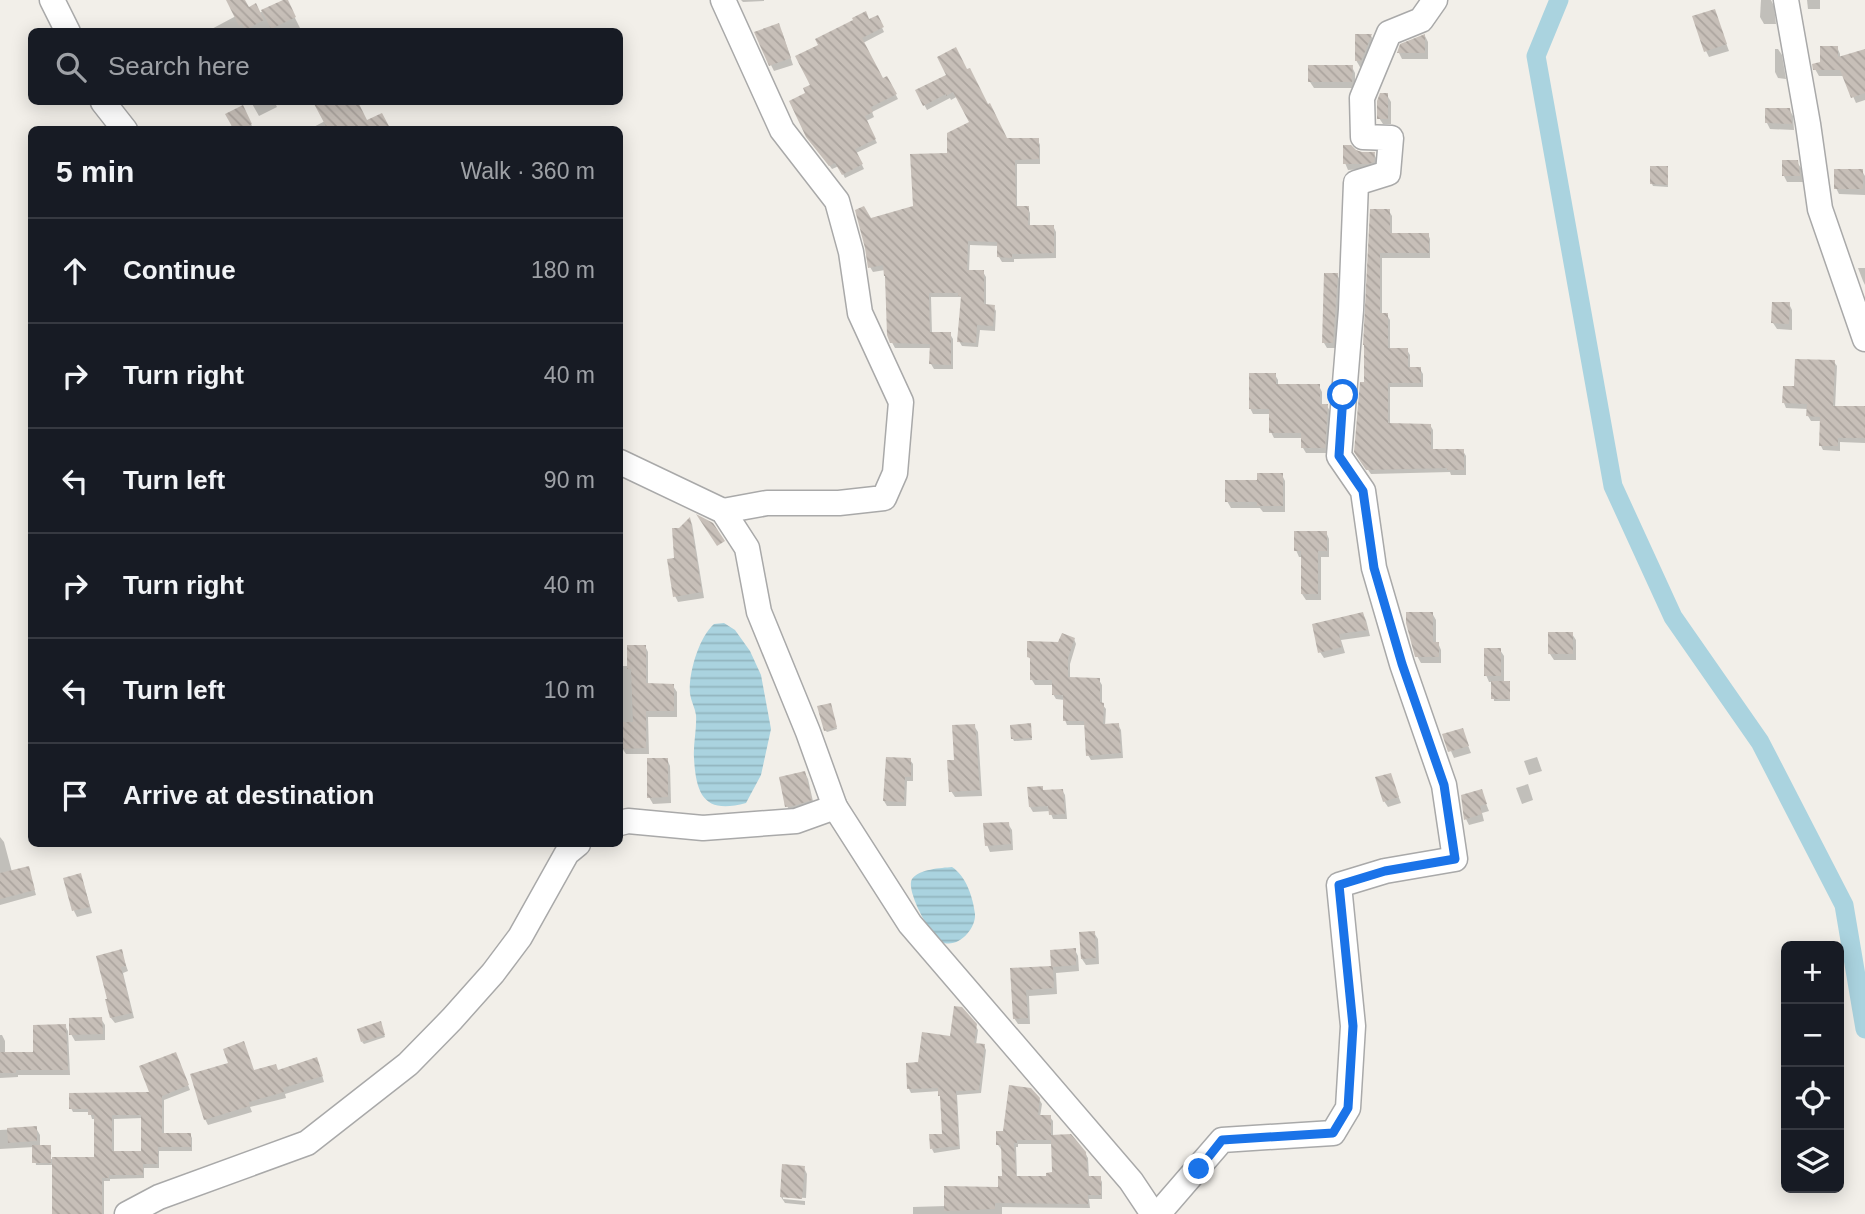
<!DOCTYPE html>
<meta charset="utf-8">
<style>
body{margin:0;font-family:Arial,sans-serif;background:#20242c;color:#f1f3f6}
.controls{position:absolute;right:21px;bottom:21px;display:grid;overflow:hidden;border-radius:10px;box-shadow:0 4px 18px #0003}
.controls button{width:63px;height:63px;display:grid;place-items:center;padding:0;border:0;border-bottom:2px solid #363941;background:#171b24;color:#f1f3f6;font:35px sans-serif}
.stop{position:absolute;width:21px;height:21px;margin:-16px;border:5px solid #1a73e8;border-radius:50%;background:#fff}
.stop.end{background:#1a73e8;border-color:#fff;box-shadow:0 2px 7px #0008}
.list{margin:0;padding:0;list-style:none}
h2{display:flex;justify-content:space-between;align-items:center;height:91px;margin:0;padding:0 28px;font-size:30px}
h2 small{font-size:23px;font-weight:400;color:#9ea1a6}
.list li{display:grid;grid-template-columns:46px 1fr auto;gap:21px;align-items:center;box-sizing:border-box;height:105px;padding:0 28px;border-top:2px solid #363941}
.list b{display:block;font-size:26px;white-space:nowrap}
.list em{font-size:23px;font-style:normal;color:#9ea1a6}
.icon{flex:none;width:38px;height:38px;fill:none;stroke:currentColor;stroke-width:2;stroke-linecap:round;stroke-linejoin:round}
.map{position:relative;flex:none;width:1865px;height:1214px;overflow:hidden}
.search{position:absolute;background:#171b24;box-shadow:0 4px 18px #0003;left:28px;top:28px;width:595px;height:77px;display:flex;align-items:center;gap:18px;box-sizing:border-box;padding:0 24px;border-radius:10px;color:#9ea1a6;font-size:26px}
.panel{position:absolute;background:#171b24;box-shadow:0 4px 18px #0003;left:28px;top:126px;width:595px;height:721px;border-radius:10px}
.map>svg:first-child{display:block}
.water{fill:url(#water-rules)}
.shadow{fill:#0003;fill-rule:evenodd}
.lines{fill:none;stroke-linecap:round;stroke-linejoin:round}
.canal{stroke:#aad3df;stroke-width:19}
.building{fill:url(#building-back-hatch);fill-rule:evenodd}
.minor-casing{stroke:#a9a9a9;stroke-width:27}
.minor{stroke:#fff;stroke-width:24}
.route{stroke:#1a73e8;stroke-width:9}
</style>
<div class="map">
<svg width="1865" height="1214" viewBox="0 0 1865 1214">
<defs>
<pattern id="water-rules" width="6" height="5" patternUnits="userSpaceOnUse" patternTransform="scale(1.75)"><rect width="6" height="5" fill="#aad3df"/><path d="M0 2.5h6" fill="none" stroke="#92b5bf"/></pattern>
<pattern id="building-back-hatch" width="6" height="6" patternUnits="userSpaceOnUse" patternTransform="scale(1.75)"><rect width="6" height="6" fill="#c7bfb8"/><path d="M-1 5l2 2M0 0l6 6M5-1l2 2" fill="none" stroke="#aba49e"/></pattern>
</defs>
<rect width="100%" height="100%" fill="#f2efe9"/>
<g class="water">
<path d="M724,623L735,630L750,651L761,675L771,729L761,775L746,803C706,814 696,797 694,758C693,744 697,729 696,715C695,708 691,701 690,694C688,674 699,637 714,624Z"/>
<path d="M952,867C966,876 973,897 975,914C976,928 960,947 944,943C932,940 905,890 912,879C919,869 941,868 952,867Z"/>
</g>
<g class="shadow">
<polygon points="228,0 244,0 248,9 259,13 286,0 302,32 206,32 236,16"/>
<polygon points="741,0 764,0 764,1 743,2"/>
<polygon points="1761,0 1771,0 1774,6 1776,24 1764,24 1760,17"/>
<polygon points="1807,0 1820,0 1820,9 1808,9"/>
<polygon points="1714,11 1729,51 1709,57 1706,51"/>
<polygon points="877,17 884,32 863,43 882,80 887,78 898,99 872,112 874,117 866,121 877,143 856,153 864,169 845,178 839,166 832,169 811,141 807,94 812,85 869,21"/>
<polygon points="782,32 793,65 774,71 771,65"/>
<polygon points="1357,36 1371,36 1375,42 1365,67 1360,67 1356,60"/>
<polygon points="1425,36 1428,42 1428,59 1402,59 1399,53"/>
<polygon points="1837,47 1840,54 1840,58 1865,51 1865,100 1856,103 1844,76 1819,76 1815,69"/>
<polygon points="1775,49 1778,49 1782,55 1786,79 1778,78 1775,72"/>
<polygon points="1352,67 1355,73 1355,88 1314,88 1310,82"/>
<polygon points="948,75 1007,140 1038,140 1040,145 1040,164 1017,164 1017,208 1028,208 1030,213 1030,226 1053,226 1056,232 1056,258 1014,259 1014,262 1002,262 999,257 999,246 970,245 969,272 983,272 986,277 986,306 993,306 996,311 995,331 980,330 978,347 962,346 959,341 962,301 961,297 931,297 932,334 950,334 953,339 953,369 934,369 931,364 931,348 895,348 888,335 885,270 873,272 870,267 870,220 915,207 971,123 958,96 951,100 950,98 927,110 917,91"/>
<polygon points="1387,95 1391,102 1391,124 1383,124 1379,118"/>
<polygon points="251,102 283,102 276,105 277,107 259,116"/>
<polygon points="350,102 357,102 367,122 389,130 308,130 325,121 334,110"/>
<polygon points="242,107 254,130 236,130"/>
<polygon points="1789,109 1793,116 1794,130 1770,129 1767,123"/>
<polygon points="1374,154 1377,160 1377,168 1348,170 1345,163"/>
<polygon points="1797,162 1801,168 1803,182 1787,182 1784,176"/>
<polygon points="1667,168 1668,187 1653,186 1652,184"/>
<polygon points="1862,171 1865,176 1865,195 1839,194 1836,188"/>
<polygon points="1372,211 1389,211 1392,216 1392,234 1428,234 1430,239 1430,258 1382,258 1382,315 1387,315 1390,320 1390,350 1407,350 1410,355 1410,369 1420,369 1423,374 1423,387 1390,387 1390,425 1430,425 1433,430 1433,451 1463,451 1466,456 1466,475 1451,475 1450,472 1371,474 1359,457 1366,384"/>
<polygon points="1858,268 1865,268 1865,285 1863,281"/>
<polygon points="1337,275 1340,280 1336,348 1327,348 1324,343"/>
<polygon points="1789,304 1792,310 1792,330 1777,329 1773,323"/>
<polygon points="1834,362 1837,366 1835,408 1865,408 1865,443 1840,442 1840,451 1823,450 1821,446 1821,421 1811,421 1808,416 1808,409 1786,408 1784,403"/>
<polygon points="1275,375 1278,380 1278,386 1319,386 1322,392 1322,406 1327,406 1330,411 1327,453 1306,453 1303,448 1303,438 1274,438 1271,432 1271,414 1253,414 1250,408"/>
<polygon points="1282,475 1285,481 1285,512 1263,512 1260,508 1231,508 1227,501 1259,482"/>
<polygon points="690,519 692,524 704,598 678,602 675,596 676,559"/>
<polygon points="1326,532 1329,539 1329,557 1321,557 1321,600 1306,600 1302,594 1303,557 1299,557 1296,550"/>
<polygon points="1432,613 1436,620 1436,643 1438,643 1441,650 1441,663 1421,663 1417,656"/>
<polygon points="1363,614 1366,620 1370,636 1341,640 1345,653 1324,658 1320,652 1314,625"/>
<polygon points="1572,634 1576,640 1576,660 1554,660 1550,654"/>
<polygon points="1074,639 1076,644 1070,664 1070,679 1099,680 1102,685 1102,704 1106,709 1105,726 1118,725 1121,730 1123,758 1091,760 1088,755 1086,725 1067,725 1065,720 1065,700 1056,699 1053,694 1054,685 1035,685 1032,680 1032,662 1029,657"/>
<polygon points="645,646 648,652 648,685 673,686 677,692 677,717 648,717 649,754 626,754 622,748 622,724 620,724 620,666 629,666"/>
<polygon points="1500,650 1504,656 1504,683 1509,683 1510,685 1510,701 1494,701 1493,682 1489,682 1486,675"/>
<polygon points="831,707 837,729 827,732 825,730"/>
<polygon points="1030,725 1032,740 1014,741 1013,739"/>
<polygon points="974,726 978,732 982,796 955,797 951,791 956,762"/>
<polygon points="1462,730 1471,753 1454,758 1444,735"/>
<polygon points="1537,757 1542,771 1529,775 1524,761"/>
<polygon points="667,759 670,766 671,803 653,804 649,797"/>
<polygon points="910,760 913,764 913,781 907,781 906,806 887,806 884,801"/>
<polygon points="805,773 808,779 814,806 791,813 787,806"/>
<polygon points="1390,775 1401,803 1388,807 1384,801"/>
<polygon points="1528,784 1533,800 1522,804 1516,788"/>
<polygon points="1062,790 1065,795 1067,819 1053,819 1050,811 1033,812 1030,807 1044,792"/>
<polygon points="1481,791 1489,811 1482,813 1484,821 1469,825 1466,819"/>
<polygon points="1008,824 1012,830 1013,850 990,852 987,845"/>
<polygon points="0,837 4,842 12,872 28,868 36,895 0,905"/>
<polygon points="80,875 83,882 92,913 77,917 74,911"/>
<polygon points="1094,933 1098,939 1099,964 1086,965 1082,959"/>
<polygon points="1075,950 1078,956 1079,971 1056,973 1057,994 1029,996 1030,1024 1018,1024 1014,1018 1011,970 1053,967"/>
<polygon points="121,951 128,971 123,973 134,1018 115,1023 111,1018"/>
<polygon points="101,1019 105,1025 105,1040 75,1041 71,1034"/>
<polygon points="975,1025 978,1030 976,1045 984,1046 986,1050 981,1093 957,1095 960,1149 934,1153 932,1149 944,1135 940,1091 911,1093 909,1089 908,1065 919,1064 952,1038"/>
<polygon points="65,1026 68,1031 70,1075 18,1075 18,1077 0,1078 0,1035 2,1035 5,1041 5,1053 35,1053"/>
<polygon points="381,1026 385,1037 364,1044 362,1042"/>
<path d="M177,1058L190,1090L164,1100V1134H190L192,1138V1151H159V1168H144V1178L110,1179V1181H104V1214H54V1165H36L34,1147L0,1149V1130L36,1128L40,1135V1147L51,1150V1159L96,1158V1119H92L90,1112H73L71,1108L151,1094ZM143,1118V1152H114V1119Z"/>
<polygon points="230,1064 254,1072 279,1071 319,1065 324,1082 285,1094 286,1098 250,1107 252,1112 208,1125 205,1119"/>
<path d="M1039,1099L1042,1104L1040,1117H1050L1053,1121V1136L1085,1153L1088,1158L1089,1178H1100L1102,1182V1199H1089L1090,1208L1002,1207V1214H913V1207L946,1206L1000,1188L1004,1178L1003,1149H1001L998,1145L1005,1132ZM1018,1144H1053V1174L1048,1178H1017L1016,1147H1018Z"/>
<polygon points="804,1168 807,1174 806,1198 783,1196 783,1199 805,1201 805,1205 785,1203 781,1197"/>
</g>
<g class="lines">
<polyline class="canal" points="1559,0 1536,56 1613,486 1673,617 1760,742 1844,905 1865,1029"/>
</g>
<g class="building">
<polygon points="226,0 245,0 249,7 256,3 264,20 245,30 242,24 239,26"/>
<polygon points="283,0 288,0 296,17 271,29 261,10"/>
<polygon points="1715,9 1727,44 1704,52 1692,16"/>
<polygon points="866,11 869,19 878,15 884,27 862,38 883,78 887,76 897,94 871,107 873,112 865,116 876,139 855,149 863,164 842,175 835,163 829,166 806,137 789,101 805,93 803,88 810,85 795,56 818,45 815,39 853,20 852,18"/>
<polygon points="779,23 791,58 769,66 754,32"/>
<polygon points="1355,34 1372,34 1361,61 1355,61"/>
<polygon points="1425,34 1425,53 1397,53 1400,44"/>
<polygon points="1820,46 1838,46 1838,57 1865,49 1865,93 1851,98 1840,70 1813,70 1812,64 1820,62"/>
<polygon points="956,47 967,69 970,68 988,104 990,103 1007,138 1039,138 1039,159 1015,160 1016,206 1029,206 1028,225 1054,225 1054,253 1012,254 1012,258 997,257 997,242 968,241 967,270 984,270 984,304 995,305 993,326 977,325 976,343 957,342 961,296 958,296 958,293 929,293 930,336 930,332 951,332 951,365 929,364 930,344 890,343 887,335 885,276 884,276 883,265 868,268 865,248 855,210 864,206 871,218 913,206 910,154 947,153 947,133 969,122 953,92 946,96 946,94 923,106 915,90 946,75 937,57"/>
<polygon points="1308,65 1353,65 1352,82 1308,82"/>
<polygon points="1380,93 1388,93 1388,119 1377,119 1377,101"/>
<polygon points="313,102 358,102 367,120 382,113 391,130 328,130"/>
<polygon points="243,105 252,124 241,130 234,130 225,114"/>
<polygon points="1765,108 1790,108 1792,124 1765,123"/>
<polygon points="1343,145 1351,145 1356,150 1362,152 1375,152 1374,162 1368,164 1343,164"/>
<polygon points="1782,160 1798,160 1800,176 1782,176"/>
<polygon points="1650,166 1668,166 1668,185 1650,184"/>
<rect x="1834" y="169" width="29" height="20"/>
<polygon points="1370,209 1390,209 1390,233 1429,233 1429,253 1380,253 1380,313 1388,313 1388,348 1408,348 1408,367 1421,367 1421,383 1388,383 1388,423 1431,424 1431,449 1464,449 1464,470 1447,470 1447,468 1366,470 1354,452 1360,382 1364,382 1364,345 1363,345"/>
<polygon points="1324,273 1338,273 1333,343 1322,343"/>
<polygon points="1772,302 1790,302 1789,324 1771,323"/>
<polygon points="1795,359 1835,360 1833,406 1865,406 1865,438 1838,438 1838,446 1819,446 1820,417 1806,416 1807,404 1782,403 1783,386 1794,386"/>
<polygon points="1249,373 1276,373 1276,384 1320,384 1320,404 1328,404 1325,448 1301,448 1301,433 1269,433 1269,409 1249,409"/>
<polygon points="1257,473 1283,473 1283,506 1257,506 1257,502 1225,502 1225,480 1257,480"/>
<polygon points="696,514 713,523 725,541 717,546"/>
<polygon points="690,517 702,592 673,597 667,559 674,558 672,528 679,528"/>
<polygon points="1294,531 1327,531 1327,551 1318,551 1318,594 1301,594 1301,551 1294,551"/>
<polygon points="1363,612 1368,630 1339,634 1342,647 1318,653 1312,624"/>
<polygon points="1406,612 1433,612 1433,642 1439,642 1439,657 1415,657 1406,623"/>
<rect x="1548" y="632" width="25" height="22"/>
<polygon points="1062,633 1075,638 1068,658 1068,677 1100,678 1100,702 1104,703 1103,724 1119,723 1121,753 1086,756 1084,721 1063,721 1063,695 1052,695 1052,680 1030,680 1030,658 1027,657 1027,641 1058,642"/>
<polygon points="627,645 646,645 646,683 674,684 674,711 646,711 646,748 620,749 620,722 633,722 631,669 627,669"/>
<rect x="1484" y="648" width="17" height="28"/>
<rect x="1491" y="681" width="19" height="18"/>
<polygon points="831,703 837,727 824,731 817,706"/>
<polygon points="1031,723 1032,738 1011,739 1010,725"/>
<polygon points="975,724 980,790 949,792 947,760 954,760 952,725"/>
<polygon points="1463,728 1469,746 1448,752 1442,734"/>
<polygon points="886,757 911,758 911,777 905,777 904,802 883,801"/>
<polygon points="647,758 668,758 668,797 647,798"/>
<polygon points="805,771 812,800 793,806 785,807 779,777"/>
<polygon points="1391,773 1399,797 1383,802 1375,777"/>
<polygon points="1043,786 1043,790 1063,789 1065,814 1049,815 1048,806 1029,807 1027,787"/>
<polygon points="1482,789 1487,804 1480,806 1482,814 1464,820 1461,795"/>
<polygon points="1009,822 1011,844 985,846 983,823"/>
<polygon points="29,866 35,890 0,899 0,873"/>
<polygon points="81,873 90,907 72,911 63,878"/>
<polygon points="1095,931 1096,958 1081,959 1079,932"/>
<polygon points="1076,948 1076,965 1053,967 1054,988 1026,990 1028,1018 1013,1019 1010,968 1051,966 1050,950"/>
<polygon points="122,949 126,966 121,967 132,1013 110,1018 105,999 107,999 96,956"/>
<polygon points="954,1006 962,1007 977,1024 974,1043 985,1044 979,1090 956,1091 959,1146 930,1149 929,1134 942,1134 940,1096 938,1096 938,1088 907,1089 906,1063 918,1062 922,1032 950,1036"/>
<polygon points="102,1017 103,1034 69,1035 69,1018"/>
<polygon points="381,1021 385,1035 361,1042 357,1029"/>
<polygon points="66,1024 68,1070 16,1070 16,1073 0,1073 0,1052 33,1052 33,1025"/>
<polygon points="244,1041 254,1070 276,1064 278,1070 317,1057 323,1076 283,1088 284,1092 249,1102 250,1106 204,1120 190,1074 228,1063 223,1049"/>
<path d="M176,1052L189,1085L162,1096V1133H191V1147H158V1164H143V1175H109V1178H102V1214H52V1157H94V1115H88V1109H69V1093L149,1092L139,1066ZM112,1115H141V1151H112Z"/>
<path d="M1009,1085L1031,1088L1040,1098L1038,1115H1051V1135L1071,1134L1086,1152L1088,1176H1101V1195H1088V1204L995,1203V1209L944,1211V1186L998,1187V1176H1002L1001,1145H996V1131H1003ZM1017,1140H1051L1052,1172L1046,1173V1176H1016L1014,1143H1017Z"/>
<polygon points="37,1126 37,1141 8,1143 7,1128"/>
<rect x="32" y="1145" width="19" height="18"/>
<polygon points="782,1164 805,1166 802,1199 780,1197"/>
</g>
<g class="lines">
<defs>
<g id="minor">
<polyline points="52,0 68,32"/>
<polyline points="1786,0 1808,124 1820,209 1865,339"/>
<polyline points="103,102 125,130"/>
<polyline points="620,462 723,511 747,548 759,612 808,732 835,807 910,924 1131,1181 1153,1214"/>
<polyline points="723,511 767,503 839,503 884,498 895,473 901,402 860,313 851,252 837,201 782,130 723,0"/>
<polyline points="620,823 628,821 703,828 796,821 835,807"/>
<polyline points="127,1214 159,1197 307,1143 408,1064 452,1019 493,973 520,937 567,853 578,844"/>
<polyline points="1158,1214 1222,1140 1333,1133 1348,1108 1353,1026 1339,885 1385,871 1455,859 1444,785 1402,664 1374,568 1363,491 1339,456 1351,310 1356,183 1388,173 1391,138 1363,137 1362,98 1389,33 1421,20 1435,0"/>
</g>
</defs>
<use href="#minor" class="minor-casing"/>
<use href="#minor" class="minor"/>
</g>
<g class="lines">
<polyline class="route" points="1199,1169 1222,1140 1333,1133 1348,1108 1353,1026 1339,885 1385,871 1455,859 1444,785 1402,664 1374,568 1363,491 1339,456 1343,395"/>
</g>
</svg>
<div class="controls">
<button>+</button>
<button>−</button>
<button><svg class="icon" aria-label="locate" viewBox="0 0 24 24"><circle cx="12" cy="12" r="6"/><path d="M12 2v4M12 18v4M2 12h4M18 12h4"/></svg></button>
<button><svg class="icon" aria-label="layers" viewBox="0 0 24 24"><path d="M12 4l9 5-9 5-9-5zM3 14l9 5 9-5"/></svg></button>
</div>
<div class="stop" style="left:1343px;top:395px"></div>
<div class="stop end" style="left:1199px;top:1169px"></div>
<div class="search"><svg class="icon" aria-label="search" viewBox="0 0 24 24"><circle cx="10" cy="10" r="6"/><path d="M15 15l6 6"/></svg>Search here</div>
<section class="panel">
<h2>5 min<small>Walk · 360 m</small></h2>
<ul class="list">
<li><svg class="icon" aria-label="ahead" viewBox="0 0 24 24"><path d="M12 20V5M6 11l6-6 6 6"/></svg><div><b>Continue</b></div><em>180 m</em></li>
<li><svg class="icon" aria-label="right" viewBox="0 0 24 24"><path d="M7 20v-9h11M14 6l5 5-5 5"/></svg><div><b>Turn right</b></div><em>40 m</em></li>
<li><svg class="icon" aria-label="left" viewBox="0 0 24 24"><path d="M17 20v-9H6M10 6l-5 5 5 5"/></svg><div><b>Turn left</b></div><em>90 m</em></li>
<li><svg class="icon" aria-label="right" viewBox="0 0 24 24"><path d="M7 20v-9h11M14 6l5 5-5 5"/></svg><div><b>Turn right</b></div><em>40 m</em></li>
<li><svg class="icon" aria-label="left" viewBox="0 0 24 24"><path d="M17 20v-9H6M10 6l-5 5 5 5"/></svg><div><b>Turn left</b></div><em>10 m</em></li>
<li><svg class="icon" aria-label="arrive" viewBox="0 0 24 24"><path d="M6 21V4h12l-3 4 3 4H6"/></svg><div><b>Arrive at destination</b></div></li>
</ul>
</section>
</div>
